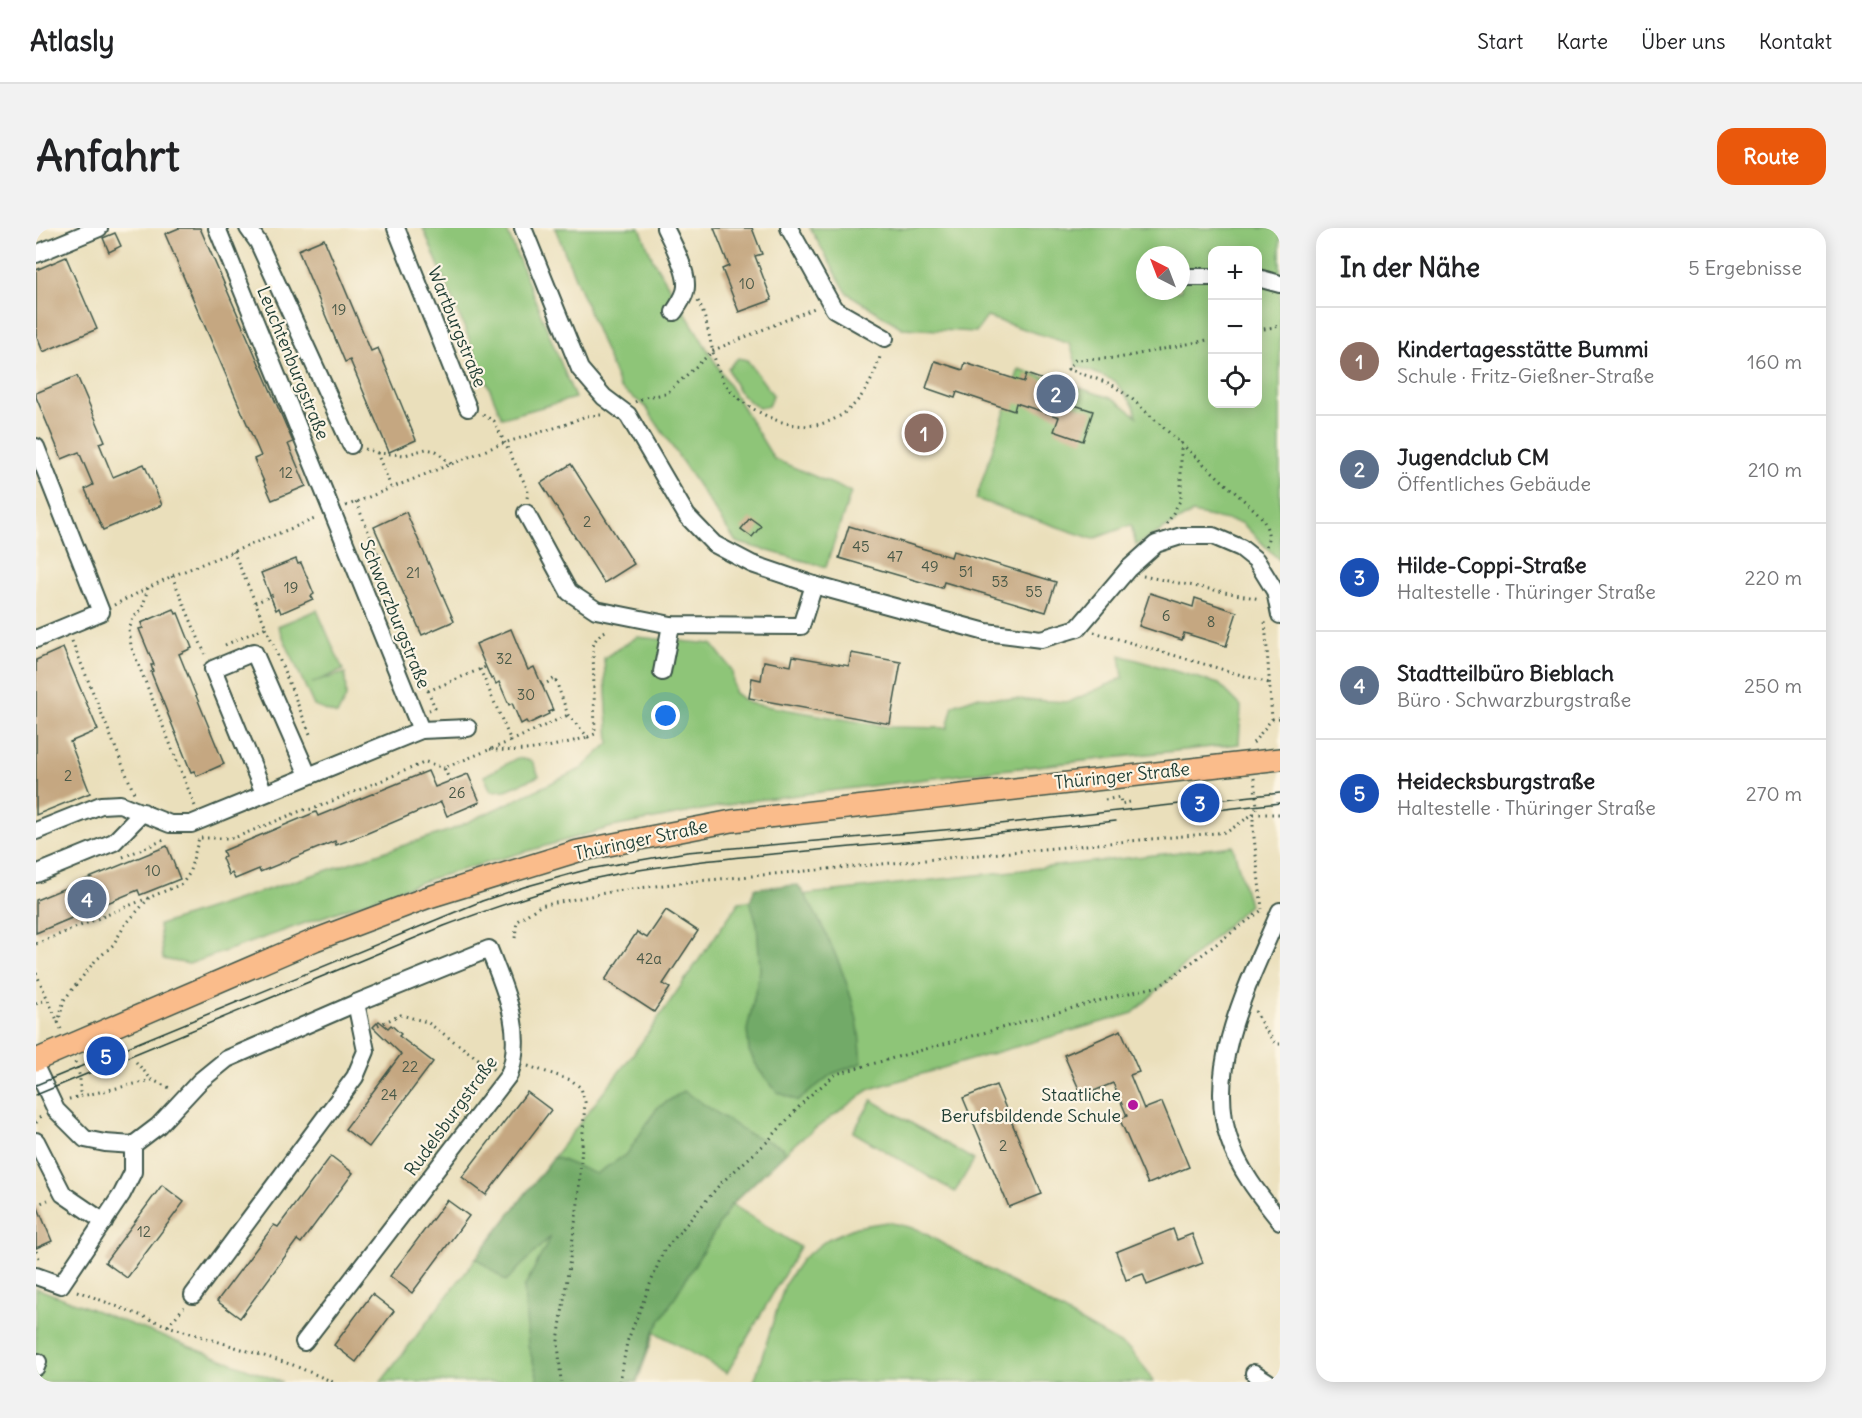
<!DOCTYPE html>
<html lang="de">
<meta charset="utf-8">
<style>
body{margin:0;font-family:Delius,sans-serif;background:#f2f2f2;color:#202124}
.controls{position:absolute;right:18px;top:18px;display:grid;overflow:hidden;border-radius:12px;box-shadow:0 3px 15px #0003}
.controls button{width:54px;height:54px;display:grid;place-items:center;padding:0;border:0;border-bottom:2px solid #e0e0e0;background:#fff;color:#202124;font:30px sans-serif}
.compass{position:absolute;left:1100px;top:18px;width:54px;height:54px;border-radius:50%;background:#fff;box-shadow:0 3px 15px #0003;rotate:318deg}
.you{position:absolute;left:630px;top:488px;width:21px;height:21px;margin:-15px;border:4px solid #fff;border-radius:50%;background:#1a73e8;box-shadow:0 0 0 9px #1a73e833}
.badge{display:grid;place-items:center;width:39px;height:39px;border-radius:50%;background:#ea580c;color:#fff;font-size:20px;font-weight:700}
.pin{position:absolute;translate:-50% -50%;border:3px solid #fff;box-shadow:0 2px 6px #0006}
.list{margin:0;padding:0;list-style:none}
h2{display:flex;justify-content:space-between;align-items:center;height:78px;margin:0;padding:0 24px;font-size:26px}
h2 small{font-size:20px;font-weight:400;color:#757577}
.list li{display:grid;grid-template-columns:39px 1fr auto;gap:18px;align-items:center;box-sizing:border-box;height:108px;padding:0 24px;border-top:2px solid #e0e0e0}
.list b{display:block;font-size:22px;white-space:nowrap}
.list p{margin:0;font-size:20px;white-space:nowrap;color:#757577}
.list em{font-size:20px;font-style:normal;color:#757577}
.icon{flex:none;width:33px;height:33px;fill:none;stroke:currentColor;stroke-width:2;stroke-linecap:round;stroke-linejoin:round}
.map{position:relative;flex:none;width:1244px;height:1154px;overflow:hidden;border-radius:18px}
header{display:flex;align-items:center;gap:36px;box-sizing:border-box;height:84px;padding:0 30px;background:#fff;border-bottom:2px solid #e0e0e0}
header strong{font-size:28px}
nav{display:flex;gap:33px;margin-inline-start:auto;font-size:21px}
.intro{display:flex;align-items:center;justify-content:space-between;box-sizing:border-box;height:144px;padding:0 36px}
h1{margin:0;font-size:42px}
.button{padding:15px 27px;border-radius:18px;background:#ea580c;color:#fff;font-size:21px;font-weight:700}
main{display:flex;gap:36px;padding:0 36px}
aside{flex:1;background:#fff;border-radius:18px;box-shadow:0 3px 15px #0003}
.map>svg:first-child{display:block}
.green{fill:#8ec578;stroke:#568156;stroke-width:1.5;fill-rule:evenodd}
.forest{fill:#72aa68;stroke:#48744e;stroke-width:1.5}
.building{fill:#c5a781}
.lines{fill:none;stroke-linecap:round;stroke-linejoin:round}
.minor-casing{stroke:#3d5548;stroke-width:20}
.major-casing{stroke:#3d5548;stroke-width:24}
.path{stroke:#3d5548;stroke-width:3;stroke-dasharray:1.5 4.5;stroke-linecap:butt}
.minor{stroke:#fff;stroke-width:16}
.major{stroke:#fabc8b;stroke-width:21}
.tram{stroke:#1f3d34;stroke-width:1.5}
.poi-dot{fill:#b5179e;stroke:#fcf5e5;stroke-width:2}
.labels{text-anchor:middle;stroke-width:4.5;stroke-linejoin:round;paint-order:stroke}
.number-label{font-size:15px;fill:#485847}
.street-label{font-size:18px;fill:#1f3d34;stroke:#fcf5e5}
.poi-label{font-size:18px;fill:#1f3d34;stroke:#fcf5e5;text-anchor:end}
</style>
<header>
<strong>Atlasly</strong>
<nav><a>Start</a><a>Karte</a><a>Über uns</a><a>Kontakt</a></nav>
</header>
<div class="intro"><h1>Anfahrt</h1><a class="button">Route</a></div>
<main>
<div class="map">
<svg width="1244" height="1154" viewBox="0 0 1244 1154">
<rect width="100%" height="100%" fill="#fcf5e5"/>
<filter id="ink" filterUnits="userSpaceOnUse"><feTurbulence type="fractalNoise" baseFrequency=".0167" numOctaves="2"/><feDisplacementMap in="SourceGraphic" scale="12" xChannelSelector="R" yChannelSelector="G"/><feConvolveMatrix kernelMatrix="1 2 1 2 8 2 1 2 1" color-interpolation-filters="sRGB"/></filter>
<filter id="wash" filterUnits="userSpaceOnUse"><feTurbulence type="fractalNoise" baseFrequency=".008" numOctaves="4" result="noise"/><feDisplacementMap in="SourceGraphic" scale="24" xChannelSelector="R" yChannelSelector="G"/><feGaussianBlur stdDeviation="1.35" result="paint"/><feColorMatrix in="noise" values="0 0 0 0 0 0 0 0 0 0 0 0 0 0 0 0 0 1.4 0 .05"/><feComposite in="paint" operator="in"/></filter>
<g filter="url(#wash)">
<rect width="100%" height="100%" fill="#eadfbb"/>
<g class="green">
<polygon points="387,0 470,0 539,170 466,190"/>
<polygon points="519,0 604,0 617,32 738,231 815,264 790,339 700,314 609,178 584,160"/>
<path d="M774,0H1244V333L1206,295L1156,285L1100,317L1095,297L1057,311L940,271L983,141L1078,171L1101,188L1098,178L1079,153L1041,138L1034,116L951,89L940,104L866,100L811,65ZM1176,22H1222V176H1176ZM1109,27H1145V63H1109Z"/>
<path d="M702,130L711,132L737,167L732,178L723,180C706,169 698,160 692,140Z"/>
<polygon points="281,382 307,442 276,455 309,445 310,469 301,487 278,478 242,398"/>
<polygon points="601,409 676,416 696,442 698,464 712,475 853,499 911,500 917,477 940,469 1033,474 1087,450 1084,427 1183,456 1205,478 1203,516 955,543 713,573 576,599 397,650 153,736 127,731 123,697 415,602 545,541 573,515 568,430"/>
<polygon points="481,530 496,533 503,548 470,562 455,563 448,548"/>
<polygon points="1197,618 1213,677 1097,785 834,861 761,914 695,976 764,1019 691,1145 619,1104 601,1154 345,1154 603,818 703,674"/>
<polygon points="836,872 938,932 919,964 817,904"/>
<polygon points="851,994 881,1001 1093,1121 1112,1144 1117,1154 718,1154 749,1056 766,1031 792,1011 820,999"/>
<polygon points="0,1060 246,1154 0,1154"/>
</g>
<g class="forest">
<path d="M762,657C787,694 810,745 820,788C824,803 824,819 826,835L796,846L762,873L741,864L723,842L713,823L711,802L724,742L721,696L714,673L719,660Z"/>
<polygon points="648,863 711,905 747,919 749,925 695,977 617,1105 600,1154 503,1154 492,1117 488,1060 515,1008 470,1053 440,1030 518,929 560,946 591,926 621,880"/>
</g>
<g id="blocks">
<g class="building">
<polygon points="143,0 164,0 257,214 252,216 270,258 236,272 218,231 225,228 129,6"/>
<polygon points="678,0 716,0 726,26 719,28 736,72 703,84 686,41 693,38"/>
<polygon points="79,5 85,18 73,24 67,10"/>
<polygon points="288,11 335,123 342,120 380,212 353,224 314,132 309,134 262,22"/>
<polygon points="30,29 61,101 7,124 0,106 0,42"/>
<polygon points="899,133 927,142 929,135 988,154 990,146 1034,161 1029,174 1057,183 1047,213 1018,203 1023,189 980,175 978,183 921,164 919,170 890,160"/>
<polygon points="41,148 69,213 63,215 77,249 108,236 126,277 67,302 49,261 57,257 43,224 26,231 0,169 0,165"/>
<polygon points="535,236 598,336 568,355 505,255"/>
<polygon points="370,284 418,393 386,407 338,299"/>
<polygon points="714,290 725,298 716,309 705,301"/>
<polygon points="813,298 915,329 917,323 1020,354 1010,384 908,354 906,360 803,330"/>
<polygon points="260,331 262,336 265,335 278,366 275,368 277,371 245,385 243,380 240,382 225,345"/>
<polygon points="1114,365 1157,379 1159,370 1201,384 1190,418 1148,405 1146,412 1103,398"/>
<polygon points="138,381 140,386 142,385 156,420 143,426 188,536 161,548 158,543 155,544 115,444 117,443 115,437 118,437 103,401 107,400 105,395"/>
<polygon points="475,401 492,442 498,439 517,482 512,484 513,486 492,496 490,493 485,496 476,475 473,477 463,454 460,456 457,450 455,451 440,416"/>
<polygon points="27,420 62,502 34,514 54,565 0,587 0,432"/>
<polygon points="815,425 865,434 854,496 713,470 716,450 725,452 728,433 755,438 757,428 813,438"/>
<polygon points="392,543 399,559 432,546 444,574 411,588 405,574 327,607 300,617 299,613 224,644 223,641 199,651 196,645 193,647 186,630 189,628 187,623 280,584 282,588"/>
<polygon points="131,618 144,651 104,667 102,662 0,705 0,672"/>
<polygon points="630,682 662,703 627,756 634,760 618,784 569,752 601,704 611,710"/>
<polygon points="343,793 352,800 355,797 365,806 363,808 397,834 333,919 309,901 365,826 337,799"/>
<polygon points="1085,802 1103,844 1094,847 1108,881 1126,874 1153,939 1112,956 1084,892 1091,888 1077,855 1046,868 1028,827"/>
<polygon points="960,857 1006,966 973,979 927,870"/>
<polygon points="491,864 515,882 450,967 426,949"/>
<polygon points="295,928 317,945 265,1015 261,1012 204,1090 181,1073 238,997 242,999"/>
<polygon points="126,957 148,974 91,1050 69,1034"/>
<polygon points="411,972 433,988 376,1065 354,1048"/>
<polygon points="0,975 16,1013 0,1020"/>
<polygon points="1137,1001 1141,1012 1156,1006 1167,1035 1111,1057 1107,1046 1090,1052 1080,1024"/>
<polygon points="336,1066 358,1083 320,1134 298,1117"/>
</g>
</g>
</g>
<g filter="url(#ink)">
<use href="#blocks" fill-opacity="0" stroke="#3d5548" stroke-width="1.5"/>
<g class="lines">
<defs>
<g id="minor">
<polyline points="181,0 385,502"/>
<polyline points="212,0 222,14 315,217"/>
<polyline points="360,0 432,180"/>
<polyline points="487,0 544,141 568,169 592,187 651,288 678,316 716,336 778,357 950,404 1005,411 1042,400 1092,341 1120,316 1145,308 1177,308 1205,320 1220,332 1239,363 1244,387"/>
<path d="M629,0C636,14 651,42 650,58C650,67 643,76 638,84"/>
<polyline points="753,0 798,81 849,110"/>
<polyline points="0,26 63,0"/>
<polyline points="1145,49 1176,49"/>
<polyline points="1222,50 1244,56"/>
<polyline points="0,219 65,384 0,411"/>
<polyline points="490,285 533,364 560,382 635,397 765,398 778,357"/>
<polyline points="626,444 635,397"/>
<polyline points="228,565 177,441 218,424 272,547"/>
<polyline points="0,603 65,577 84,576 134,596 155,596 385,502 432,500"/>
<polyline points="0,646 78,614 107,584"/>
<path d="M1244,683C1215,751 1168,837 1193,911C1203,942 1224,968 1244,993"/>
<path d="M0,840L20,882L49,911L69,915L97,917L122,898L164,853L191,831L320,775L453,721C469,762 489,804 473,847L268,1114"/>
<polyline points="0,913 27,966 68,994"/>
<polyline points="0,1048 25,1057 86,966 97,944 97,917"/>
<polyline points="157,1067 319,849 330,823 320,775"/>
<polyline points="0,1139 2,1134"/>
<polyline points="1218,1145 1232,1154"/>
</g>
<polyline id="major" points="0,832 279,712 390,670 542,623 696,593 1244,531"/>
</defs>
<use href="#minor" class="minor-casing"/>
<use href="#major" class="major-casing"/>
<g class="path">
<path d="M662,73C674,96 674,125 685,148C693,165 709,177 725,185C783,217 830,185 845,125"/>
<polyline points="1222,102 1244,98"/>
<path d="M1176,111L1083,130L1039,132L1032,141L1075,156L1096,171L1224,287C1232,300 1235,307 1229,321"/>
<polyline points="599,174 609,169 630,166 678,122 781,79"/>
<polyline points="447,187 458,193 492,262 491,271"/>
<polyline points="329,221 341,225 355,259"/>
<polyline points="341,225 369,227 390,221 400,223 416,237"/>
<polyline points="320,274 345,334 342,340 399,480 393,482"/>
<polyline points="310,278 468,215 528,197 550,188 565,187"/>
<polyline points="1131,296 1145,271 1145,214"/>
<polyline points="136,348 169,426"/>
<polyline points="1107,348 1224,371"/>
<polyline points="112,360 106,381 97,390 93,402 95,418 159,578"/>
<polyline points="219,375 237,367"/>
<polyline points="78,377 136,348 281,290"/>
<polyline points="230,399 274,506"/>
<polyline points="1058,404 1233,455"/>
<polyline points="36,413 98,565"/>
<polyline points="189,417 230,399 197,323"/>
<polyline points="444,441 475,513 532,487"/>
<path d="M506,458L519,450L532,487L552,509L559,506L557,419C559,410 564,405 573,402"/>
<polyline points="392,463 452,438"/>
<polyline points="1236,491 1244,490"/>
<polyline points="1217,515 1236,491 1229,393"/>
<path d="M454,521C488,526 520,518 552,509"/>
<polyline points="1218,550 1221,578 1217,586 1217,600 1226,681"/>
<polyline points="414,553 408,540 475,513"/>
<polyline points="1069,572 1084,569 1085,576 1094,574"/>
<polyline points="165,610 198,610 267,582 277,581 390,534 408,540"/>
<polyline points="87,629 128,612"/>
<polyline points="479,710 481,693 504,678 579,663 651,654 1191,604 1217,586 1244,586"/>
<polyline points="0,716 146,656 153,646 163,610"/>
<polyline points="0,745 25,801"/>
<polyline points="0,776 11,771"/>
<polyline points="1219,783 1228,800 1240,816 1244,816"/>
<polyline points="22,795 28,772 59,733 77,717 89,697 113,670"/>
<polyline points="342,797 365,787 391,794 458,842"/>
<polyline points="39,834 44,849 44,868"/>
<polyline points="100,834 116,852"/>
<polyline points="492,838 535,852 545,860 549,874 542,975 522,1113 525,1154"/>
<polyline points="33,871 116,852 136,861"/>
<polyline points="0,895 5,888"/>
<polyline points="0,977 12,972"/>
<polyline points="0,1023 4,1032"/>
<polyline points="41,1063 132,1098 257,1137 297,1154"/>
<polyline points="132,1098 148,1079"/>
<polyline points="584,1154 591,1114 627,1024 685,955 732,913 771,870 800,846 1080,768 1124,758 1226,682"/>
</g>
<use href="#minor" class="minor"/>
<use href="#major" class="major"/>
<g class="tram">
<polyline points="1172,583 1244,575"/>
<polyline points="0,857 446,673 488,659 553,641 651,624 919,601 1244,565"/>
<path d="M0,867L408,698C457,680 505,663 556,651C637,633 721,628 804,620C896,612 988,603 1080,593"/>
</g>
</g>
</g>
<circle class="poi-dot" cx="1097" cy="877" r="6"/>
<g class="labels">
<g class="number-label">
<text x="711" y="61">10</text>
<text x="303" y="87">19</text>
<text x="250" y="250">12</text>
<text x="551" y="299">2</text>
<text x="825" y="324">45</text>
<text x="859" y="334">47</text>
<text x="894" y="344">49</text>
<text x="930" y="349">51</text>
<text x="377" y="350">21</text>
<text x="964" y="359">53</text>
<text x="255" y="365">19</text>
<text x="998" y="369">55</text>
<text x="1130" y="393">6</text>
<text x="1175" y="399">8</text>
<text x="468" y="436">32</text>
<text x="490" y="472">30</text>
<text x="32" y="553">2</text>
<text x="421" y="570">26</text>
<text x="117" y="648">10</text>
<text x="613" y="736">42a</text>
<text x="374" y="844">22</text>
<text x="353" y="872">24</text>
<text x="967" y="923">2</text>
<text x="108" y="1009">12</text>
</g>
<g class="street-label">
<text transform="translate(421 99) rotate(68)" y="6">Wartburgstraße</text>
<text transform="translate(257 135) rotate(68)" y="6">Leuchtenburgstraße</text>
<text transform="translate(359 386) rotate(68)" y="6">Schwarzburgstraße</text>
<text transform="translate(1086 548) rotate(-6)" y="6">Thüringer Straße</text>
<text transform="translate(605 612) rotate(-12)" y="6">Thüringer Straße</text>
<text transform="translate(415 888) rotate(-54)" y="6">Rudelsburgstraße</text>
</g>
<g class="poi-label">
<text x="1085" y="873">Staatliche<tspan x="1085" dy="21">Berufsbildende Schule</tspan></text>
</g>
</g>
</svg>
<div class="controls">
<button>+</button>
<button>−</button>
<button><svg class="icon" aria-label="locate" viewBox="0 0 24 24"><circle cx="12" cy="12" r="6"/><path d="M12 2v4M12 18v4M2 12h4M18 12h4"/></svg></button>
</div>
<svg class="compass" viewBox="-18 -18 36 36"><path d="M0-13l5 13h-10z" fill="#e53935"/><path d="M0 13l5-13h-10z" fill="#757577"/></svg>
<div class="you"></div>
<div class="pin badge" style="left:888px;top:205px;background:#8d6e63">1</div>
<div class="pin badge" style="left:1020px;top:166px;background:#5c6f8a">2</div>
<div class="pin badge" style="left:1164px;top:575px;background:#1a4fb4">3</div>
<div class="pin badge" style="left:51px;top:671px;background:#5c6f8a">4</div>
<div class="pin badge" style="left:70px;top:828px;background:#1a4fb4">5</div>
</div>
<aside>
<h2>In der Nähe<small>5 Ergebnisse</small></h2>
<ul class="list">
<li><span class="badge" style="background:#8d6e63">1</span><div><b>Kindertagesstätte Bummi</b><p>Schule · Fritz-Gießner-Straße</p></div><em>160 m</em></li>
<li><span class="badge" style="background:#5c6f8a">2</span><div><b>Jugendclub CM</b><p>Öffentliches Gebäude</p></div><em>210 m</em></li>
<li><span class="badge" style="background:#1a4fb4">3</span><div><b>Hilde-Coppi-Straße</b><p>Haltestelle · Thüringer Straße</p></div><em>220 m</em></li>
<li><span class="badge" style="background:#5c6f8a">4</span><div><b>Stadtteilbüro Bieblach</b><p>Büro · Schwarzburgstraße</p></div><em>250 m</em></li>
<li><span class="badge" style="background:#1a4fb4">5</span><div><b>Heidecksburgstraße</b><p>Haltestelle · Thüringer Straße</p></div><em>270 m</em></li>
</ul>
</aside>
</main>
